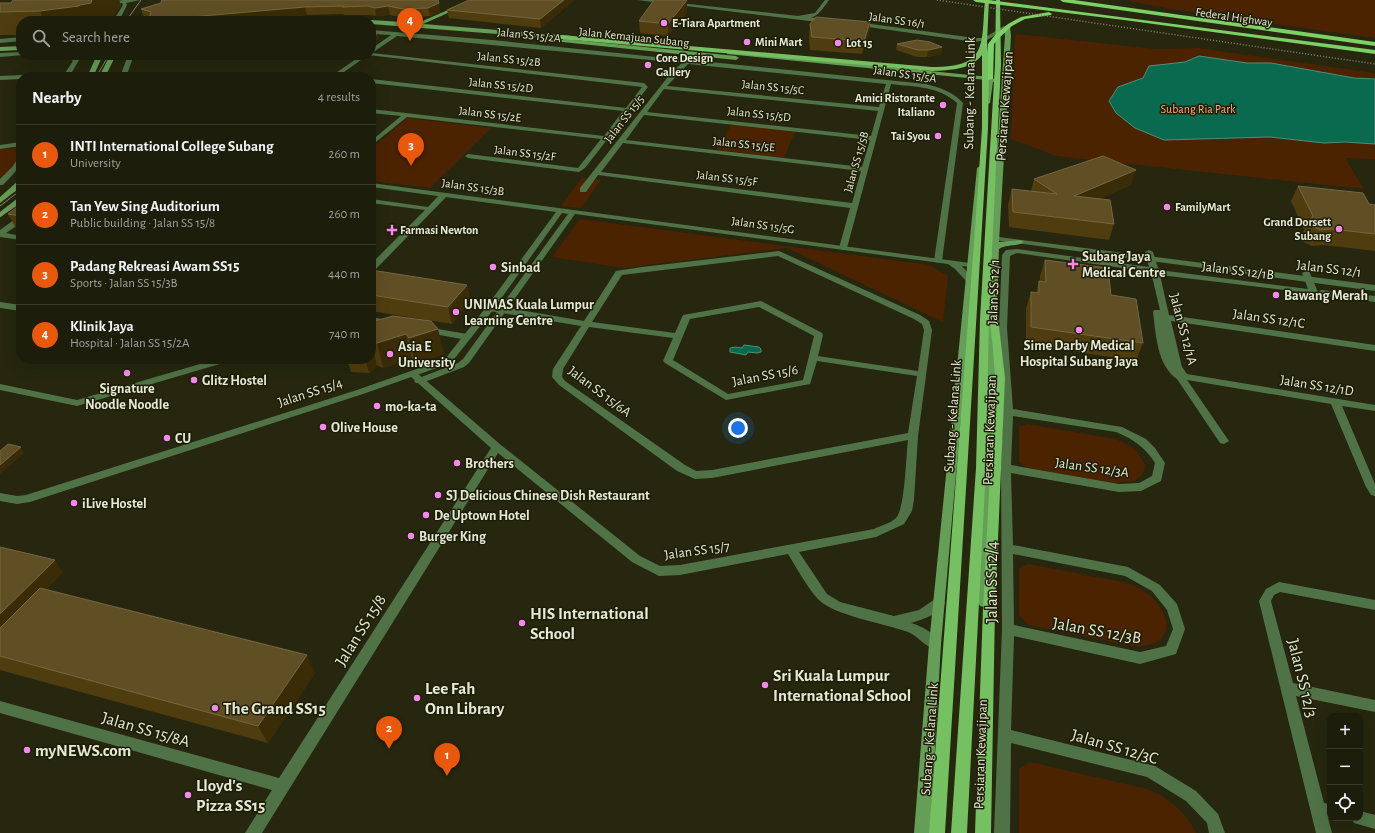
<!DOCTYPE html>
<meta charset="utf-8">
<style>
body{margin:0;font-family:"Alegreya Sans",sans-serif;background:#292a18;color:#f1f3f6}
.controls{position:absolute;right:12px;bottom:12px;display:grid;overflow:hidden;border-radius:8px;box-shadow:0 4px 16px #0002}
.controls button{width:36px;height:36px;display:grid;place-items:center;padding:0;border:0;border-bottom:1px solid #3a3b2b;background:#1c1d0a;color:#f1f3f6;font:20px sans-serif}
.you{position:absolute;left:738px;top:428px;width:14px;height:14px;margin:-10px;border:3px solid #fff;border-radius:50%;background:#1a73e8;box-shadow:0 0 0 6px #1a73e833}
.badge{display:grid;place-items:center;width:26px;height:26px;border-radius:50%;background:#ea580c;color:#fff;font-size:13px;font-weight:700}
.pin{position:absolute;translate:-50% -33px;filter:drop-shadow(0 1px 2px #0008)}
.pin::after{content:'';position:absolute;top:21px;width:14px;height:12px;background:inherit;clip-path:polygon(0 0,100% 0,50% 100%)}
.list{margin:0;padding:0;list-style:none}
h2{display:flex;justify-content:space-between;align-items:center;height:52px;margin:0;padding:0 16px;font-size:17px}
h2 small{font-size:13px;font-weight:400;color:#a0a29c}
.list li{display:grid;grid-template-columns:26px 1fr auto;gap:12px;align-items:center;box-sizing:border-box;height:60px;padding:0 16px;border-top:1px solid #3a3b2b}
.list b{display:block;font-size:15px;white-space:nowrap}
.list p{margin:0;font-size:13px;white-space:nowrap;color:#a0a29c}
.list em{font-size:13px;font-style:normal;color:#a0a29c}
.icon{flex:none;width:22px;height:22px;fill:none;stroke:currentColor;stroke-width:2;stroke-linecap:round;stroke-linejoin:round}
.map{position:relative;flex:none;width:1375px;height:833px;overflow:hidden}
.search{position:absolute;background:#1c1d0a;box-shadow:0 4px 16px #0002;left:16px;top:16px;width:360px;height:44px;display:flex;align-items:center;gap:10px;box-sizing:border-box;padding:0 14px;border-radius:16px;color:#a0a29c;font-size:15px}
.panel{position:absolute;background:#1c1d0a;box-shadow:0 4px 16px #0002;left:16px;top:72px;width:360px;height:292px;border-radius:16px}
.map>svg:first-child{display:block}
.green{fill:#4c2301}
.water{fill:#096a4f;stroke:#4b9078}
.lines{fill:none;stroke-linecap:round;stroke-linejoin:round}
.minor{fill:#4f7346;fill-rule:evenodd}
.tertiary{fill:#4f7346;fill-rule:evenodd}
.secondary{fill:#659e56;fill-rule:evenodd}
.primary{fill:#75c061;fill-rule:evenodd}
.trunk{fill:#7cd066;fill-rule:evenodd}
.tram{stroke:#858671;stroke-width:1}
.rail{stroke:#858671;stroke-width:1.5;stroke-dasharray:1 2;stroke-linecap:butt}
.wall{fill:#503d0f}
.shaded-wall{fill:#392c06}
.building{fill:#604f25;stroke:#756741}
.poi-dot{fill:#f688ed;stroke:#1d1e05;stroke-width:1.5}
.labels{text-anchor:middle;stroke-width:3;stroke-linejoin:round;paint-order:stroke}
.far-street-label{font-size:12px;fill:#e6e8d8;stroke:#1d1e05}
.far-poi-label{font-size:12px;font-weight:bold;fill:#e6e8d8;stroke:#1d1e05;text-anchor:start}
.far-park-label{font-size:12px;fill:#fcad77;stroke:#1d1e05}
.street-label{font-size:14px;fill:#e6e8d8;stroke:#1d1e05}
.poi-label{font-size:14px;font-weight:bold;fill:#e6e8d8;stroke:#1d1e05;text-anchor:start}
.near-street-label{font-size:17px;fill:#e6e8d8;stroke:#1d1e05}
.near-poi-label{font-size:17px;font-weight:bold;fill:#e6e8d8;stroke:#1d1e05;text-anchor:start}
</style>
<div class="map">
<svg width="1375" height="833" viewBox="0 0 1375 833">
<rect width="100%" height="100%" fill="#26270e"/>
<g class="green">
<polygon points="1125,0 1375,0 1375,38 1170,9"/>
<polygon points="1015,34 1155,49 1198,48 1375,73 1375,159 1345,158 1364,189 1056,156 1011,139"/>
<polygon points="407,118 491,128 430,188 371,181 371,149"/>
<polygon points="732,123 796,130 784,158 717,150"/>
<path d="M21,147C21,161 9,170 0,179V149Z"/>
<polygon points="582,178 601,180 581,208 561,206"/>
<polygon points="580,219 930,265 948,276 943,322 787,248 623,268 552,257"/>
<polygon points="1027,424 1116,439 1135,449 1144,463 1145,467 1142,475 1134,481 1114,483 1027,468 1019,461 1019,427"/>
<path d="M1028,564C1050,568 1073,572 1095,577C1108,579 1122,581 1134,586C1170,601 1185,649 1132,646L1029,625L1019,616V569Z"/>
<path d="M1030,762L1147,789C1168,797 1186,812 1196,833H1019V769Z"/>
</g>
<g class="water">
<polygon points="1199,56 1247,63 1271,63 1354,78 1375,79 1375,144 1345,142 1324,143 1270,137 1164,140 1135,128 1116,113 1109,101 1118,87 1143,78 1149,66 1185,62"/>
<polygon points="744,345 759,347 761,349 761,352 757,353 748,352 746,355 730,352 730,348 735,347 742,348"/>
</g>
<g class="lines">
<g class="minor">
<path d="M825,0H829C821,11 817,19 802,19C798,19 796,19 792,17L815,13Z"/>
<path d="M371,30L492,40L685,60L688,58L691,60L926,84C940,88 954,92 963,103L942,261L938,263L934,261L957,103C939,86 914,87 891,84L847,248L843,250L839,248L850,208L598,175L586,192H580V188L671,73L682,63L397,36L372,53L644,83L648,87L585,168L579,172L468,158L465,156L468,154L578,168L601,139L407,117L371,146V141L401,116L371,113V109L604,136L623,111L371,83V79L626,108L642,87L368,55L337,77H330L362,55H371V49L391,35L371,34ZM688,64L886,84L879,107L667,86ZM664,89L878,111L871,136L647,112ZM644,115L870,140L862,167L626,140ZM623,143L861,171L852,203L601,172Z"/>
<polygon points="21,37 21,41 0,43 0,39"/>
<polygon points="21,52 21,55 23,55 0,57 0,53"/>
<polygon points="63,55 70,55 79,60 69,77 21,77 21,79 0,80 0,76 65,73 73,61"/>
<polygon points="128,55 134,55 126,77 120,77"/>
<polygon points="21,142 21,146 0,149 0,145"/>
<path d="M21,156C21,169 11,176 3,185H0V179L12,167L19,157Z"/>
<polygon points="441,193 447,193 448,195 374,271 371,271 371,264 425,210 371,203 371,199 428,207"/>
<polygon points="18,217 21,217 21,223 6,233 21,236 21,240 0,237 0,230"/>
<path d="M1017,249L1149,267L1145,252L1149,250L1153,252L1158,268L1167,271L1308,289L1302,273L1306,271H1309L1318,292L1317,294L1160,275L1169,315L1375,345V351L1171,321L1182,367L1187,374L1375,405V411L1342,406L1375,484V496L1371,495L1366,487L1331,404L1187,380L1229,441L1224,444L1220,443L1177,379C1157,365 1156,335 1153,312L1154,310H1160L1151,272L1017,253L1010,256L1007,328L1013,409L1122,427L1146,439L1155,448L1165,463L1161,481L1141,491L1119,492L1011,473L1013,545L1128,567L1160,585L1177,604L1185,629L1176,654L1140,664L1014,636L1011,730L1155,766L1196,791L1218,814L1225,833H1209L1207,823L1186,801L1147,777L1011,743L1010,833H994L1002,629L1001,468L1003,412L999,328L1002,255L1006,250ZM1013,416L1116,432C1133,439 1145,447 1155,463L1152,476L1139,483L1119,484L1011,465ZM1013,554L1125,576L1152,591L1167,610L1173,629L1166,646L1140,652L1014,625Z"/>
<path d="M779,251L920,315L929,321L932,330L918,436L914,500L912,511L904,524L876,537L799,552L827,594L840,602L894,616L919,610L935,599L939,598L943,599L945,603C939,615 923,619 911,623C922,626 936,634 941,644L940,648C928,652 919,636 908,632C886,624 833,615 819,600C809,590 796,567 788,554L680,575L659,576L632,562L498,453L262,833H245L272,790L0,713V701L279,778L491,448L410,376L408,374L410,372H416L501,445L640,556L660,566L680,565L874,529C880,526 891,523 896,518C905,509 906,455 908,440L712,478L695,479L677,471L559,385L552,377L553,369L581,326L490,311L486,308L490,305L584,321L616,271L642,267ZM778,256L914,319L922,324L924,330L918,371L818,356L823,335L822,333L761,301L683,315L675,333L592,322L622,275ZM759,307L814,336L803,380L728,394L673,360L690,319ZM589,327L673,338L663,361L665,363L726,400L810,384L817,361L917,376L908,433L712,470L696,471L685,465L565,381L562,377L563,369Z"/>
<polygon points="1322,290 1375,296 1375,302 1319,295 1318,293 1319,291"/>
<polygon points="0,302 21,305 21,311 0,308"/>
<polygon points="371,317 392,321 393,323 389,326 371,323"/>
<polygon points="426,327 467,334 472,337 467,340 423,332 422,330"/>
<polygon points="217,359 232,359 230,361 77,406 0,390 0,384 77,400"/>
<polygon points="1279,582 1375,600 1375,610 1280,592 1274,595 1271,601 1293,683 1375,700 1375,712 1296,696 1324,803 1330,804 1331,818 1328,818 1332,833 1316,833 1259,601 1266,589"/>
<polygon points="1360,811 1375,815 1375,829 1354,823 1352,818 1360,818"/>
</g>
<g class="tertiary">
<polygon points="123,0 140,0 126,3 127,5 119,21 113,21 123,5 122,3 108,4 106,3"/>
<polygon points="637,0 652,0 826,19 829,21 826,23"/>
<polygon points="856,22 975,38 984,38 1004,26 1009,27 987,40 975,42 854,25 854,23"/>
<polygon points="371,183 970,263 974,265 973,267 962,266 973,279 972,281 966,281 955,269 948,264 575,214 469,363 464,367 422,383 416,383 414,381 416,379 458,363 463,359 568,214 562,213 493,310 451,363 363,394 30,502 17,504 0,501 0,493 17,496 26,495 357,390 445,359 487,306 556,212 371,187"/>
<polygon points="991,236 1375,285 1375,291 994,240 991,240"/>
</g>
<g class="secondary">
<polygon points="471,0 477,0 423,24 572,36 575,38 572,40 371,24 371,21 369,21 371,20 418,23"/>
<path d="M1007,25L1010,27L1011,36L999,242L1020,240L1024,242C1017,247 1006,244 999,249L997,304L993,307L989,304L990,248L1005,36L1004,27Z"/>
<polygon points="564,39 736,56 739,58 736,60 562,42 561,41"/>
<polygon points="21,46 21,50 0,51 0,47"/>
<polygon points="729,51 990,77 998,81 993,82 990,103 987,105 984,103 987,80 727,54 727,52"/>
<polygon points="97,55 103,55 93,77 87,77"/>
<polygon points="110,55 116,55 105,77 99,77"/>
<polygon points="980,166 983,168 941,644 930,833 914,833 929,644 977,168"/>
<polygon points="18,181 21,181 21,187 0,203 0,197"/>
<polygon points="18,198 21,198 21,203 0,217 0,212"/>
<polygon points="992,321 996,324 990,602 988,606 984,607 980,606 978,602 988,324"/>
</g>
<g class="primary">
<path d="M985,0H989L987,42L989,64L988,128L945,833H929L975,229L982,128V55C970,70 950,70 932,71L561,39L558,37L561,35L932,67C988,67 981,46 985,0Z"/>
<polygon points="996,0 1000,0 1001,64 990,292 995,292 1005,378 995,608 991,833 975,833 983,608 995,378 993,349 989,316 986,468 967,833 951,833 976,468 980,319 995,64"/>
</g>
<g class="trunk">
<polygon points="973,0 989,0 1375,50 1375,54 1124,20 976,2"/>
<polygon points="1060,0 1074,0 1375,42 1375,46 1063,2"/>
<polygon points="1049,12 1052,14 1051,15 1025,19 1012,26 999,38 994,44 993,79 988,80 988,44 995,35 1008,24 1021,17"/>
</g>
<g class="tram">
<polyline points="126,21 141,0"/>
<polyline points="96,77 109,55"/>
<polyline points="0,206 21,190"/>
<polyline points="0,217 21,201"/>
</g>
<polyline class="rail" points="937,0 1375,64"/>
</g>
<g class="wall">
<polygon points="13,0 119,0 121,5 111,18 103,18 102,21 21,21 21,35 0,35 0,3 11,3"/>
<polygon points="438,0 440,12 430,16 405,18 390,15 376,16 369,15 344,15 343,14 307,15 241,21 151,21 150,19 144,18 141,9 161,3"/>
<polygon points="574,0 541,28 449,18 447,10"/>
<polygon points="687,0 687,12 668,36 640,33 639,21"/>
<polygon points="870,22 869,34 862,54 810,50 809,37 810,24"/>
<polygon points="897,44 942,47 941,54 927,57 917,57 896,50"/>
<polygon points="1034,179 1131,185 1099,199 1114,224 1109,240 1009,227 1008,205 1012,189 1031,191"/>
<polygon points="1298,186 1369,204 1375,205 1375,251 1324,245 1312,246 1299,240 1304,230 1291,201"/>
<polygon points="21,204 21,230 17,230 8,214"/>
<polygon points="1045,260 1111,295 1143,343 1136,361 1026,344 1026,309 1031,292 1036,293 1039,281 1040,282 1040,276"/>
<polygon points="371,270 467,285 470,301 452,324 371,311"/>
<polygon points="393,316 444,354 415,363 412,359 383,368 377,365 369,373 351,372 347,359 371,359 371,322"/>
<polygon points="0,547 63,572 46,589 315,673 268,743 0,670"/>
</g>
<g class="shaded-wall">
<polygon points="92,0 119,0 121,5 111,18 103,18 102,21 44,21 40,11 80,5"/>
<polygon points="564,0 574,0 541,28 540,19"/>
<polygon points="687,0 687,12 668,36 668,24"/>
<polygon points="439,3 440,12 430,16 428,8"/>
<polygon points="388,6 390,15 376,16 375,8"/>
<polygon points="305,7 307,15 241,21 157,21 157,20"/>
<polygon points="870,22 869,34 862,54 864,41"/>
<polygon points="378,33 379,39 371,45 371,38"/>
<polygon points="942,47 941,54 927,57 928,50"/>
<polygon points="1136,170 1131,185 1070,212 1074,196"/>
<polygon points="467,285 470,301 452,324 448,307"/>
<polygon points="438,329 444,354 415,363 409,338"/>
<polygon points="406,334 412,359 383,368 377,343"/>
<polygon points="371,343 377,365 369,373 365,359 371,359"/>
<polygon points="21,447 25,453 0,474 0,465"/>
<polygon points="55,560 63,572 0,636 0,614"/>
<polygon points="307,655 315,673 268,743 258,726"/>
</g>
<g class="building">
<polygon points="13,0 92,0 91,3 80,5 79,6 40,11 0,12 0,3 11,3"/>
<polygon points="162,0 438,0 439,3 428,8 403,9 388,6 375,8 368,6 342,7 344,6 305,7 157,20 149,18 151,12 141,9 161,3"/>
<polygon points="469,0 564,0 540,19 447,10"/>
<polygon points="654,0 687,0 668,24 639,21"/>
<polygon points="816,17 870,22 864,41 812,37 810,24"/>
<polygon points="371,32 378,33 371,38"/>
<polygon points="917,40 930,42 942,47 928,50 918,50 897,44"/>
<polygon points="1103,156 1136,170 1074,196 1110,200 1114,224 1013,212 1012,189 1057,194 1034,179"/>
<polygon points="1298,186 1363,193 1369,204 1375,205 1375,234 1332,229 1320,230 1307,224 1313,216"/>
<polygon points="21,204 21,216 8,214"/>
<polygon points="1045,260 1108,268 1111,295 1136,299 1143,343 1031,327 1031,292 1039,293 1039,281 1046,282"/>
<polygon points="371,270 467,285 448,307 371,295"/>
<polygon points="393,316 431,321 438,329 409,338 406,334 377,343 371,341 371,322"/>
<polygon points="8,444 21,447 0,465 0,451"/>
<polygon points="0,547 55,560 0,614"/>
<polygon points="40,588 307,655 258,726 0,656 0,628"/>
</g>
<g class="poi-dot">
<circle cx="664" cy="23" r="4"/>
<circle cx="747" cy="42" r="4"/>
<circle cx="838" cy="43" r="4"/>
<circle cx="648" cy="65" r="4"/>
<circle cx="943" cy="105" r="4"/>
<circle cx="938" cy="136" r="4"/>
<circle cx="1167" cy="207" r="4"/>
<circle cx="1339" cy="229" r="4"/>
<path d="M390 224h4v4h4v4h-4v4h-4v-4h-4v-4h4z"/>
<path d="M1071 258h4v4h4v4h-4v4h-4v-4h-4v-4h4z"/>
<circle cx="493" cy="267" r="4"/>
<circle cx="1276" cy="295" r="4"/>
<circle cx="456" cy="312" r="4"/>
<circle cx="1079" cy="330" r="4"/>
<circle cx="390" cy="354" r="4"/>
<circle cx="127" cy="373" r="4"/>
<circle cx="194" cy="380" r="4"/>
<circle cx="377" cy="406" r="4"/>
<circle cx="323" cy="427" r="4"/>
<circle cx="167" cy="438" r="4"/>
<circle cx="457" cy="463" r="4"/>
<circle cx="438" cy="495" r="4"/>
<circle cx="74" cy="503" r="4"/>
<circle cx="426" cy="515" r="4"/>
<circle cx="411" cy="536" r="4"/>
<circle cx="522" cy="623" r="4"/>
<circle cx="765" cy="685" r="4"/>
<circle cx="417" cy="698" r="4"/>
<circle cx="215" cy="708" r="4"/>
<circle cx="27" cy="750" r="4"/>
<circle cx="188" cy="795" r="4"/>
</g>
<g class="labels">
<g class="far-street-label">
<text transform="translate(1234 17) rotate(8)" y="4">Federal Highway</text>
<text transform="translate(897 20) rotate(8)" y="4">Jalan SS 16/1</text>
<text transform="translate(529 35) rotate(6)" y="4">Jalan SS 15/2A</text>
<text transform="translate(634 37) rotate(6)" y="4">Jalan Kemajuan Subang</text>
<text transform="translate(509 59) rotate(6)" y="4">Jalan SS 15/2B</text>
<text transform="translate(905 74) rotate(8)" y="4">Jalan SS 15/5A</text>
<text transform="translate(501 85) rotate(6)" y="4">Jalan SS 15/2D</text>
<text transform="translate(773 87) rotate(6)" y="4">Jalan SS 15/5C</text>
<text transform="translate(490 114) rotate(7)" y="4">Jalan SS 15/2E</text>
<text transform="translate(759 114) rotate(6)" y="4">Jalan SS 15/5D</text>
<text transform="translate(624 119) rotate(-52)" y="4">Jalan SS 15/5</text>
<text transform="translate(744 144) rotate(6)" y="4">Jalan SS 15/5E</text>
<text transform="translate(525 153) rotate(7)" y="4">Jalan SS 15/2F</text>
<text transform="translate(856 162) rotate(-74)" y="4">Jalan SS 15/5B</text>
<text transform="translate(727 178) rotate(7)" y="4">Jalan SS 15/5F</text>
<text transform="translate(473 187) rotate(8)" y="4">Jalan SS 15/3B</text>
<text transform="translate(763 225) rotate(8)" y="4">Jalan SS 15/5G</text>
</g>
<g class="far-poi-label">
<text x="672" y="27">E-Tiara Apartment</text>
<text x="755" y="46">Mini Mart</text>
<text x="846" y="47">Lot 15</text>
<text x="656" y="62">Core Design<tspan x="656" dy="14">Gallery</tspan></text>
<text x="935" y="102" text-anchor="end">Amici Ristorante<tspan x="935" dy="14">Italiano</tspan></text>
<text x="930" y="140" text-anchor="end">Tai Syou</text>
<text x="1175" y="211">FamilyMart</text>
<text x="1331" y="226" text-anchor="end">Grand Dorsett<tspan x="1331" dy="14">Subang</tspan></text>
<text x="400" y="234">Farmasi Newton</text>
</g>
<g class="far-park-label">
<text x="1198" y="113">Subang Ria Park</text>
</g>
<g class="street-label">
<text transform="translate(969 93) rotate(-89)" y="5">Subang - Kelana Link</text>
<text transform="translate(1004 106) rotate(-86)" y="5">Persiaran Kewajipan</text>
<text transform="translate(1329 268) rotate(7)" y="5">Jalan SS 12/1</text>
<text transform="translate(1238 270) rotate(7)" y="5">Jalan SS 12/1B</text>
<text transform="translate(993 292) rotate(-88)" y="5">Jalan SS 12/1</text>
<text transform="translate(1269 318) rotate(8)" y="5">Jalan SS 12/1C</text>
<text transform="translate(1184 329) rotate(75)" y="5">Jalan SS 12/1A</text>
<text transform="translate(765 375) rotate(-11)" y="5">Jalan SS 15/6</text>
<text transform="translate(1317 385) rotate(9)" y="5">Jalan SS 12/1D</text>
<text transform="translate(600 391) rotate(37)" y="5">Jalan SS 15/6A</text>
<text transform="translate(310 392) rotate(-18)" y="5">Jalan SS 15/4</text>
<text transform="translate(952 416) rotate(-86)" y="5">Subang - Kelana Link</text>
<text transform="translate(989 430) rotate(-88)" y="5">Persiaran Kewajipan</text>
<text transform="translate(1092 467) rotate(8)" y="5">Jalan SS 12/3A</text>
<text transform="translate(697 550) rotate(-8)" y="5">Jalan SS 15/7</text>
<text transform="translate(929 739) rotate(-86)" y="5">Subang - Kelana Link</text>
<text transform="translate(980 754) rotate(-88)" y="5">Persiaran Kewajipan</text>
</g>
<g class="poi-label">
<text x="1082" y="261">Subang Jaya<tspan x="1082" dy="16">Medical Centre</tspan></text>
<text x="501" y="272">Sinbad</text>
<text x="1284" y="300">Bawang Merah</text>
<text x="464" y="309">UNIMAS Kuala Lumpur<tspan x="464" dy="16">Learning Centre</tspan></text>
<text x="1079" y="350" text-anchor="middle">Sime Darby Medical<tspan x="1079" dy="16">Hospital Subang Jaya</tspan></text>
<text x="398" y="351">Asia E<tspan x="398" dy="16">University</tspan></text>
<text x="202" y="385">Glitz Hostel</text>
<text x="127" y="393" text-anchor="middle">Signature<tspan x="127" dy="16">Noodle Noodle</tspan></text>
<text x="385" y="411">mo-ka-ta</text>
<text x="331" y="432">Olive House</text>
<text x="175" y="443">CU</text>
<text x="465" y="468">Brothers</text>
<text x="446" y="500">SJ Delicious Chinese Dish Restaurant</text>
<text x="82" y="508">iLive Hostel</text>
<text x="434" y="520">De Uptown Hotel</text>
<text x="419" y="541">Burger King</text>
</g>
<g class="near-street-label">
<text transform="translate(991 582) rotate(-90)" y="6">Jalan SS 12/4</text>
<text transform="translate(360 630) rotate(-58)" y="6">Jalan SS 15/8</text>
<text transform="translate(1097 630) rotate(10)" y="6">Jalan SS 12/3B</text>
<text transform="translate(1303 678) rotate(76)" y="6">Jalan SS 12/3</text>
<text transform="translate(146 729) rotate(16)" y="6">Jalan SS 15/8A</text>
<text transform="translate(1115 746) rotate(16)" y="6">Jalan SS 12/3C</text>
</g>
<g class="near-poi-label">
<text x="530" y="619">HIS International<tspan x="530" dy="20">School</tspan></text>
<text x="773" y="681">Sri Kuala Lumpur<tspan x="773" dy="20">International School</tspan></text>
<text x="425" y="694">Lee Fah<tspan x="425" dy="20">Onn Library</tspan></text>
<text x="223" y="714">The Grand SS15</text>
<text x="35" y="756">myNEWS.com</text>
<text x="196" y="791">Lloyd's<tspan x="196" dy="20">Pizza SS15</tspan></text>
</g>
</g>
</svg>
<div class="controls">
<button>+</button>
<button>−</button>
<button><svg class="icon" aria-label="locate" viewBox="0 0 24 24"><circle cx="12" cy="12" r="6"/><path d="M12 2v4M12 18v4M2 12h4M18 12h4"/></svg></button>
</div>
<div class="you"></div>
<div class="pin badge" style="left:447px;top:776px">1</div>
<div class="pin badge" style="left:389px;top:749px">2</div>
<div class="pin badge" style="left:411px;top:166px">3</div>
<div class="pin badge" style="left:410px;top:41px">4</div>
<div class="search"><svg class="icon" aria-label="search" viewBox="0 0 24 24"><circle cx="10" cy="10" r="6"/><path d="M15 15l6 6"/></svg>Search here</div>
<section class="panel">
<h2>Nearby<small>4 results</small></h2>
<ul class="list">
<li><span class="badge">1</span><div><b>INTI International College Subang</b><p>University</p></div><em>260 m</em></li>
<li><span class="badge">2</span><div><b>Tan Yew Sing Auditorium</b><p>Public building · Jalan SS 15/8</p></div><em>260 m</em></li>
<li><span class="badge">3</span><div><b>Padang Rekreasi Awam SS15</b><p>Sports · Jalan SS 15/3B</p></div><em>440 m</em></li>
<li><span class="badge">4</span><div><b>Klinik Jaya</b><p>Hospital · Jalan SS 15/2A</p></div><em>740 m</em></li>
</ul>
</section>
</div>
